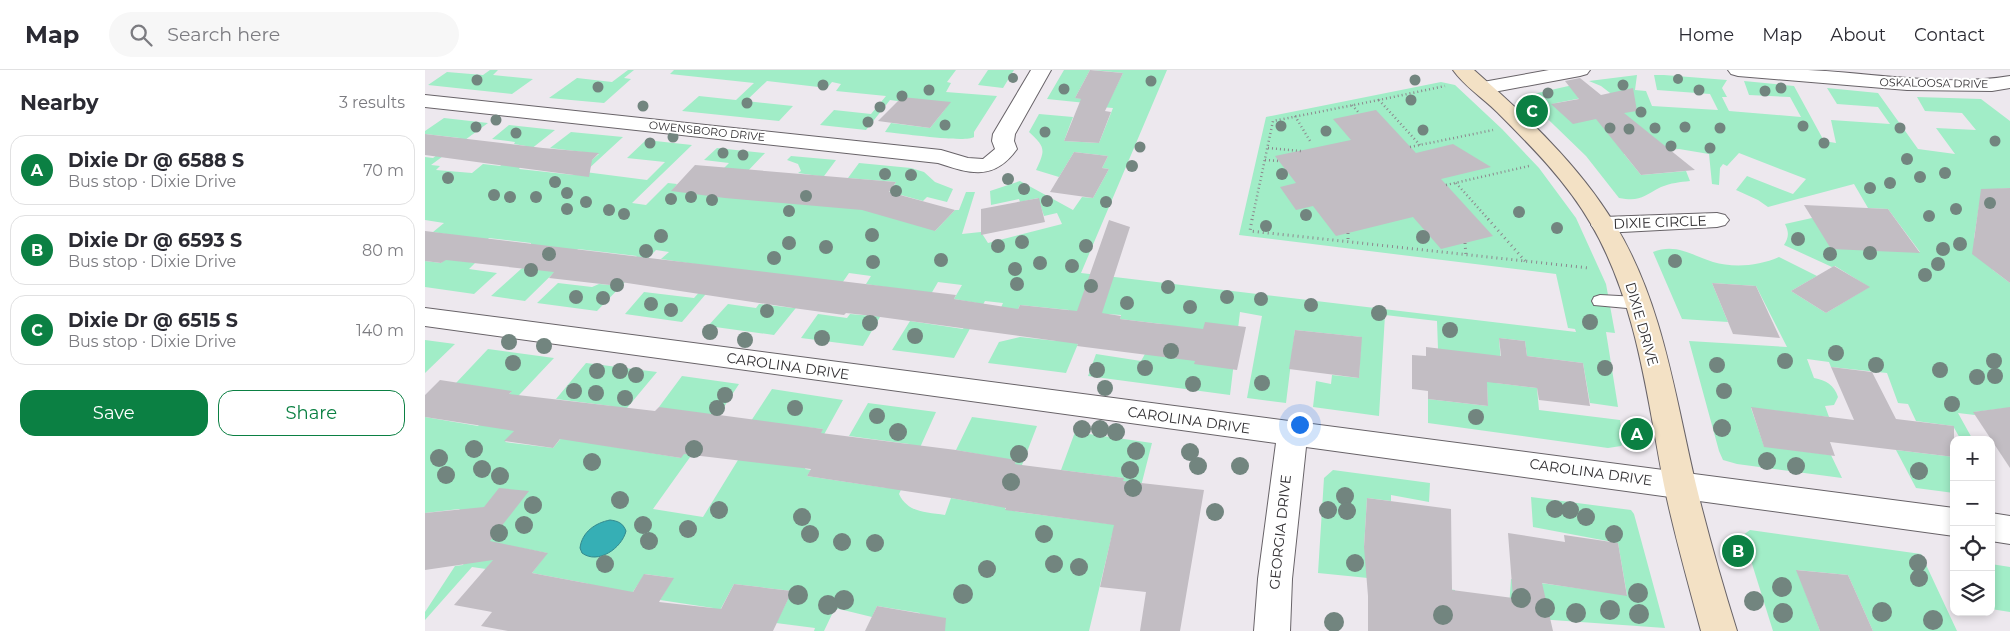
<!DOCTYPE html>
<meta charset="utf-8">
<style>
body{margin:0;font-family:Montserrat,sans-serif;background:#f7f7f7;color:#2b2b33}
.controls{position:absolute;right:15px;bottom:15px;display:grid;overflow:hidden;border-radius:10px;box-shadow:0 2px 8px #0003}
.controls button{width:45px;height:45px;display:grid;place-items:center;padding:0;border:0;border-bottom:1px solid #e1e1e2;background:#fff;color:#2b2b33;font:25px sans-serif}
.you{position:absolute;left:874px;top:354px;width:18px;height:18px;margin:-12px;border:4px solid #fff;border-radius:50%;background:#1a73e8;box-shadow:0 0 0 8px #1a73e833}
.badge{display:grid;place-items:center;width:32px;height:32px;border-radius:50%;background:#0b8043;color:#fff;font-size:16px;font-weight:700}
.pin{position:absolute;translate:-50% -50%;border:2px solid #fff;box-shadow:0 1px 5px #0006}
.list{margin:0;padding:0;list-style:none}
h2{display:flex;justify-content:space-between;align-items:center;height:65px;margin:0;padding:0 20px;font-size:21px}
h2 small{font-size:16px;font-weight:400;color:#7c7c81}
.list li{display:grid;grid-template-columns:32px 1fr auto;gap:15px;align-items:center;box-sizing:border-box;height:70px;margin:0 10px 10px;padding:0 10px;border:1px solid #e1e1e2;border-radius:15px}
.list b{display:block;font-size:19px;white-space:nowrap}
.list p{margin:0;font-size:16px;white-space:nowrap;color:#7c7c81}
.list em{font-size:16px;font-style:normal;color:#7c7c81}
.actions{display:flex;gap:10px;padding:15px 20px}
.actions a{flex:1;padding:11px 0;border:1px solid #0b8043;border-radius:15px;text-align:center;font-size:18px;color:#0b8043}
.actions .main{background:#0b8043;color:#fff}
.icon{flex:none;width:28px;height:28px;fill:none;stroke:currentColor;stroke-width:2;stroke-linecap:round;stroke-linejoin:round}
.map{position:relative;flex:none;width:1585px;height:561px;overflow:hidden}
header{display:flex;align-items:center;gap:30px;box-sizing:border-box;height:70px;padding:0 25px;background:#fff;border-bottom:1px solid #e1e1e2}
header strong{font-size:24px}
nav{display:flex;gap:28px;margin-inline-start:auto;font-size:18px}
.search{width:350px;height:45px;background:#f7f7f7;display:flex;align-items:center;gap:12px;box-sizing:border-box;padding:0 18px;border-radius:28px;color:#7c7c81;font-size:19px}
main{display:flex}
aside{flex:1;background:#fff}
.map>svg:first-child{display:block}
.green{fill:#a1edc7}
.water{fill:#36afb5;stroke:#34898e}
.building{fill:#c2bdc3}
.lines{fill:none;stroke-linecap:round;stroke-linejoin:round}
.lane-casing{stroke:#686368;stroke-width:2}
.street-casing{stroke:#686368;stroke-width:2}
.secondary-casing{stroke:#686368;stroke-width:2}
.path-far1{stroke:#8c888d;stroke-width:2.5;stroke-dasharray:1 3;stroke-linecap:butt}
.path{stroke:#8c888d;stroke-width:3;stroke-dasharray:1 4;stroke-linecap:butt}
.lane{fill:#fff;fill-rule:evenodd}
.street{fill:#fff;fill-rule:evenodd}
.secondary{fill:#f3e1c5;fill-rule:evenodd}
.tree{fill:#72857f}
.labels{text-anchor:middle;stroke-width:4;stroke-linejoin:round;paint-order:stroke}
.far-street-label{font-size:11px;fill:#312f32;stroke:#fff}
.street-label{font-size:14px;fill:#312f32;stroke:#fff}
</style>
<header>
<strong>Map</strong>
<div class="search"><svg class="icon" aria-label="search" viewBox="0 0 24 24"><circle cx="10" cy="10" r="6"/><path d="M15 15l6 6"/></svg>Search here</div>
<nav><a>Home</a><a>Map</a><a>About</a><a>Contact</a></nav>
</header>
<main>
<aside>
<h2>Nearby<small>3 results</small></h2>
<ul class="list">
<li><span class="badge">A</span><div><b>Dixie Dr @ 6588 S</b><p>Bus stop · Dixie Drive</p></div><em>70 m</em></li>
<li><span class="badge">B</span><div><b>Dixie Dr @ 6593 S</b><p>Bus stop · Dixie Drive</p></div><em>80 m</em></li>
<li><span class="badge">C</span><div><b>Dixie Dr @ 6515 S</b><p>Bus stop · Dixie Drive</p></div><em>140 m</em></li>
</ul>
<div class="actions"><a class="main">Save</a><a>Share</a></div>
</aside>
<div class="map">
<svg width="1585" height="561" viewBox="0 0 1585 561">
<rect width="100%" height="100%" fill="#ede8ee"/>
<g class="green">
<polygon points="65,0 73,0 68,5 108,9 87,24 3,15 22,2 58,5"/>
<polygon points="203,0 209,0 199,8 206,9 179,33 124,28 152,8 187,12"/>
<path d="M249,0H531L522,12L526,13L521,22L572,26L549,62V67C540,73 475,63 460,62L466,53L505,58L521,38L465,30L441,60L395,55L409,40L446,44L461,26L411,21L416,14L407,12L402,18L342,11L321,31L368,36L354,51L257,41L274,26L311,30L329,13L245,4Z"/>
<polygon points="563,0 589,0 578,18 553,15"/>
<polygon points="639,0 665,0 650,28 663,29 661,33 622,29"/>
<path d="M668,0H742L656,203L1151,262L1150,259L1143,258L1131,204L814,165L841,47L1016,12L1030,15L1077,59L1114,98L1151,148L1181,214L1190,263L1181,262L1193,337L1165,333L1158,293L1102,286L1100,271L1074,268L1076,293H1069L1071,313L1112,318L1114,340L1195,350L1198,373L1196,376L1183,378L1003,353V329L1063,336L1061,295L1013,279L1012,251L960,245L954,346L888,337L891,311L906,314L907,305L934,308L936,267L870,260L861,333L822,328L837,246L815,242L805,325L663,306L671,284L716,291L737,254L695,249L696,245L682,244L680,249L664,247L641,303L563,293L574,272L595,267L632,271L644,240L595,235L591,243L574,242L578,233L560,231L529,288L467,280L485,251L538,259L552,233L529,229L537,215L513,212L506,224L469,223L438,276L376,268L393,244L422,248L425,244L448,246L466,218L441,214L446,206L424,203L415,216L391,213L349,265L283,256L303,234L331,238L334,234L368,238L389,210L303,198L257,252L200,244L219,222L269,228L296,198L236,189L244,182L231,180L172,241L112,233L133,213L167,217L174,214L185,215L212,186L153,179L100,231L66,226L106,190V173L64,168L38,191L50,193L44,199L72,203L49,224L0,217V191L16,193L46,168L8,162L19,153L0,150V87L8,88L35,68L0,64V61L19,48L63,53L6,95L15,96L11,100L47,103L58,94L75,96L101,76L89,74L90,72L67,69L84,55L130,60L86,95L96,96L94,99L149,105L174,84L125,78L146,62L198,67L160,102L222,110L240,92L202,88L221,70L267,75L207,133L221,135L243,113L252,114L247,121L299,98L304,93L279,90L292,78L340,83L301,124L394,106L373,103L376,101L373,94L362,90L366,86L411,90L379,133L452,141L471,112L423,108L434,93L486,98L499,102L510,112L528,119L522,132L502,127L498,131L476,125L510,161L530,140H534L541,122H550L537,164L556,162L563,173L637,154L632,143L619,146L613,128L595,132L594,129L566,135L565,121L595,111L648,140L657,127L668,128L684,99L677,98L683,86L649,82L634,107L611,100C621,79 620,77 604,62L614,44L648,47L639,71L674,73L688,38L676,37L684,31L698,3Z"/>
<path d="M1212,5L1210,20L1221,21L1227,36L1293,40L1285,24L1232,20L1229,5H1239L1302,10L1297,18L1302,27H1297L1304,41L1376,47L1365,27L1324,25L1319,11L1369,16L1399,71L1411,73L1406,50L1465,54L1453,37L1412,34L1402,18L1453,23L1493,79L1530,84L1511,58L1551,60L1537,43L1500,41L1492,27L1556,29L1585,51V118L1573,119L1585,145L1554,136L1549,168L1568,200L1585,213V343L1582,338L1549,342L1550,345L1533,343L1548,370H1536L1528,356L1491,351L1483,334L1473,333L1462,303L1406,297L1404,292L1382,289L1389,308C1401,310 1409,315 1413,327L1409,335L1400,336L1404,347L1326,338L1339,376L1406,385L1417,408L1312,394L1298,390L1294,381L1264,271L1362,277L1331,216L1287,213L1303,252L1257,249L1228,182C1251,173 1266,185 1288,192C1308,198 1334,196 1354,187L1392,206L1366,221L1401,243L1444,217L1410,196L1407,197L1359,175C1364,167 1364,162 1360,154L1387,148L1495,182L1463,139L1443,138L1429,114L1343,137L1333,130L1311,120L1322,106L1368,124L1381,109L1314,83L1302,96L1298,94L1295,98L1294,115L1287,114L1284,84L1254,79L1199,84L1216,105L1261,101L1265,111C1255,112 1246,113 1236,117C1218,126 1216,132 1194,128L1161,86L1099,26L1148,15L1162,27L1126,34L1189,26L1176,16L1164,11Z"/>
<polygon points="0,270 30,274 0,303"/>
<path d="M63,279L129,288L79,341L104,344L80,372L128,378L137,367L186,336L131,329L161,293L232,302L172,374L256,388L234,337L257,306L314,314L278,369L228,439L278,447L313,390L398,359L326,351L347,319L418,330L380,399L386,400L382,406L462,418L484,374L424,366L443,333L511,342L474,424C483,443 501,442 520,445L526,428L571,436L591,391L531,380L547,347L612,356L580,439L594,442L685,454L698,408L636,400L650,362L727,373L716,416L687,465L664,561H487L495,543L452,536L447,547L410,538L399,561H389L390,558L351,553L367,521L309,514L284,561L288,538L235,530L248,508L220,504L205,526L160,513L107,503L122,483L81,475L61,499L47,497L0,550V542L30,496L38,495L57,457L34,439L0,443V347L53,356L86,322L31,313Z"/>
<polygon points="1471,380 1529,387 1529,423 1491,418"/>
<polygon points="908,400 1005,413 1004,432 966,425 966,431 942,428 939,477 999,485 1001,516 1030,520 1030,550 1065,556 1064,532 1084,538 1086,509 1202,525 1193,473 1108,457 1106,427 1206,440 1209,444 1240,558 1071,546 1073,561 1031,561 1031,559 1001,556 999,523 943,517 943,508 893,503 899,408"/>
<polygon points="1325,460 1496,484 1532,561 1448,561 1423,505 1372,500 1395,561 1348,561 1318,465"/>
<polygon points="1566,494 1585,497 1585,542 1566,539"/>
</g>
<path class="water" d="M185,450C193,451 198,453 201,461C197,478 173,495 157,483L155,478C157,462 170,453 185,450Z"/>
<g class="building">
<polygon points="665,0 698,3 680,41 686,42 674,73 639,71 656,29 650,28"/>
<polygon points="1155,8 1176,25 1208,18 1212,41 1199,43 1270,100 1216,105 1171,49 1148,54 1126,34 1154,29 1140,11"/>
<polygon points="477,27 526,32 505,58 453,51"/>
<polygon points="951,40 991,83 1028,74 1066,97 1016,109 1068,166 1016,179 988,147 911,166 888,136 871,140 855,117 871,113 850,86 926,70 908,49"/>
<polygon points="0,64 118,78 174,83 167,90 164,107 0,85"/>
<polygon points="649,82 683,86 677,98 684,99 668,128 625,122"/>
<polygon points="270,95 471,112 464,122 530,140 510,161 437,140 300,128 246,121"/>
<polygon points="1585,118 1585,213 1547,184 1556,119"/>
<polygon points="614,128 620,152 556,165 556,139"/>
<polygon points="1379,135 1463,139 1495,183 1406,179"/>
<polygon points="684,150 705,157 677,243 696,246 695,249 778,259 780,252 821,257 812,300 769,294 770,291 652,276 653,274 448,246 421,243 419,245 368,238 189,211 185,215 124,208 129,202 21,190 16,193 0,191 0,161 531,225 529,229 593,239 595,235 652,241"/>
<polygon points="1409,196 1445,217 1401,243 1366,221"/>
<polygon points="1287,213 1331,216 1355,268 1308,264"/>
<polygon points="870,260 937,267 934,308 864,299"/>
<polygon points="1074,268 1100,271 1102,286 1158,293 1165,336 1114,330 1112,318 1062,312 1063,336 1003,329 1003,321 987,319 987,285 1001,286 1001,277 1076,286"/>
<polygon points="1406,297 1447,302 1471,349 1529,356 1529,387 1405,372 1410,386 1339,377 1326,337 1429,350"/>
<polygon points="15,310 87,321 84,324 230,341 234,337 398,359 396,363 531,380 591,390 590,394 699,408 698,411 779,420 755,561 715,561 721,522 675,517 689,455 580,440 581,438 526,428 382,406 386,399 259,384 256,388 135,369 128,378 79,371 89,361 0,347 0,325"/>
<polygon points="1585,337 1585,398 1548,342"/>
<polygon points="74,418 104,421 65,471 123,483 107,503 208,522 219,504 249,508 234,532 296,539 309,514 367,521 348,561 83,561 56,556 67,542 29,535 68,490 0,500 0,443 59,437"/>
<polygon points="942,428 1026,439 1027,520 1088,528 1083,463 1140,472 1139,465 1193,473 1202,526 1117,513 1128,561 943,561 943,526 939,477"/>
<polygon points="1371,500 1423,505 1448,561 1395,561"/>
<polygon points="452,536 521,548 520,561 440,561"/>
</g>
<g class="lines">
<defs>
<polygon id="lane" points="1175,225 1213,227 1219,229 1221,233 1219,237 1213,239 1169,235 1167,231 1169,227"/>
<g id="street">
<path d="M606,0H626L590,64L589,71L592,79C569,111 546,104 513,93L0,37V25L516,80L543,88L558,89L570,79L567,71L568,64Z"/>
<polygon points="1124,0 1165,0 1162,4 1155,6 1058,24 1051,22 1048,18 1051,14 1058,12"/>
<path d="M1303,0C1330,0 1357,0 1383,0C1449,3 1520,17 1585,6V18L1567,21L1482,20L1313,6L1306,4Z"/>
<polygon points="1292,143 1300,145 1304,150 1300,155 1292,157 1178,163 1170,160 1166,155 1170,150 1178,147"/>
<polygon points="0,238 1529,438 1529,466 881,377 867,509 865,561 829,561 833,509 851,373 0,256"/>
<polygon points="1566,443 1585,446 1585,474 1566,471"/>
</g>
<path id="secondary" d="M1028,0H1049C1101,46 1153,94 1189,153C1238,232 1250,327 1271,415C1283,464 1297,513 1312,561H1276C1263,512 1249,464 1239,415C1222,327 1212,233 1166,154C1142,112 1106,76 1072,42C1058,28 1039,16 1028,0Z"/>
</defs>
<use href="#lane" class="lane-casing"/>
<use href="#street" class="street-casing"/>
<use href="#secondary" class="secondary-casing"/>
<g class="path-far1">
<polyline points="927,35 934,43"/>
<polyline points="870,46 885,71"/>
<polyline points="995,75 954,30 1020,16"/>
<polyline points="985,77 1068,60"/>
<polyline points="843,78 876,81"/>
<polyline points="840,90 854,91"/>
<polyline points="1031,113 1064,150"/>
<polyline points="1021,115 1104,96"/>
<polyline points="827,150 848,51 954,30"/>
</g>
<g class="path">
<polyline points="827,149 825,161 1164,198"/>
<polyline points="1063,149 1101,192"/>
<polyline points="923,163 923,173"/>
<polyline points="1040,173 1041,186"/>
</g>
<use href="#lane" class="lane"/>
<use href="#street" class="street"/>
<use href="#secondary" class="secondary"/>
</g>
<g class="tree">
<circle cx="588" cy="8" r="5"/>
<circle cx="1253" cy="9" r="5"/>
<circle cx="52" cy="10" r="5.5"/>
<circle cx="990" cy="10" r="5.5"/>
<circle cx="726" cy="11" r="5.5"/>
<circle cx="398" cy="15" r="5.5"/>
<circle cx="1198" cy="15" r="5.5"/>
<circle cx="173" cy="17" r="5.5"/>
<circle cx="1356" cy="18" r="5.5"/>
<circle cx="639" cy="19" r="5.5"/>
<circle cx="504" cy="20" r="5.5"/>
<circle cx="1274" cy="20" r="5.5"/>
<circle cx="1340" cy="21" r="5.5"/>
<circle cx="1123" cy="23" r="5.5"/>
<circle cx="477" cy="26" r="5.5"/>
<circle cx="986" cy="30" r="5.5"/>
<circle cx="322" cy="33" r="5.5"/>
<circle cx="218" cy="36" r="5.5"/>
<circle cx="455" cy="37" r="5.5"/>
<circle cx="1216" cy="42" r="5.5"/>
<circle cx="71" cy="50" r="5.5"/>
<circle cx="443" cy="52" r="5.5"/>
<circle cx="520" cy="55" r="5.5"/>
<circle cx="856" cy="56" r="5.5"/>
<circle cx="1378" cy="56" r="5.5"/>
<circle cx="51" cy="57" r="5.5"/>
<circle cx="1260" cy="57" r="5.5"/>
<circle cx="1185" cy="58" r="5.5"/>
<circle cx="1230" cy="58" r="5.5"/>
<circle cx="1295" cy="58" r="5.5"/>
<circle cx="1475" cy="58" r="5.5"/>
<circle cx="1204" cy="59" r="5.5"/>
<circle cx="998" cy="60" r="5.5"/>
<circle cx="901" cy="61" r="5.5"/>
<circle cx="620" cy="62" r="5.5"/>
<circle cx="91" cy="63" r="5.5"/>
<circle cx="248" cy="67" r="5.5"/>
<circle cx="1570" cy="71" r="5.5"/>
<circle cx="225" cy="73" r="5.5"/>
<circle cx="1399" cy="73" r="5.5"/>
<circle cx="1246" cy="76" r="5.5"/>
<circle cx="715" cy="77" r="5.5"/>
<circle cx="1285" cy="78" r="5.5"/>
<circle cx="298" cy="83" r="5.5"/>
<circle cx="318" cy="85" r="5.5"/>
<circle cx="1482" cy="89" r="6"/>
<circle cx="707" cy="96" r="6"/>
<circle cx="1520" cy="103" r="6"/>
<circle cx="460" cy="104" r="6"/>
<circle cx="857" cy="104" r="6"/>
<circle cx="486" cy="105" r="6"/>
<circle cx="1495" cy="107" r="6"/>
<circle cx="23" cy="108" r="6"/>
<circle cx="583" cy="109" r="6"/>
<circle cx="130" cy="112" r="6"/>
<circle cx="1465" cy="113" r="6"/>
<circle cx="1445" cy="118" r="6"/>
<circle cx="599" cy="119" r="6"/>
<circle cx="471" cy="121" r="6"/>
<circle cx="142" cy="123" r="6"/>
<circle cx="69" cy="125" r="6"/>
<circle cx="381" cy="126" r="6"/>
<circle cx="85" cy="127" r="6"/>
<circle cx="111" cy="127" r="6"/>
<circle cx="266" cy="127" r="6"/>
<circle cx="246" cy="129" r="6"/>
<circle cx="287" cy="130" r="6"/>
<circle cx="622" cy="131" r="6"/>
<circle cx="161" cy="132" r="6"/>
<circle cx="681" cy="132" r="6"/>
<circle cx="1565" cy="133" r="6"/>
<circle cx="142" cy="139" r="6"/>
<circle cx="1531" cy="139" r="6"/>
<circle cx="184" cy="140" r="6"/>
<circle cx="364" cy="141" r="6"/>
<circle cx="1094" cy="142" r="6"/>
<circle cx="199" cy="144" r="6"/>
<circle cx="881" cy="145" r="6"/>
<circle cx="1504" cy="146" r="6"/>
<circle cx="841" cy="156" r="6"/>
<circle cx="1132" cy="158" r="6"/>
<circle cx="447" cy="165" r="7"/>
<circle cx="236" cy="166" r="7"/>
<circle cx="998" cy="167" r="7"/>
<circle cx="1373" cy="169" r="7"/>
<circle cx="597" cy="172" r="7"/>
<circle cx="364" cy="173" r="7"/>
<circle cx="1535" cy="174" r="7"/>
<circle cx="573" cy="176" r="7"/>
<circle cx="661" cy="176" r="7"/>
<circle cx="401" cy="177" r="7"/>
<circle cx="1518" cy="179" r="7"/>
<circle cx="221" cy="181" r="7"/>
<circle cx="1445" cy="183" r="7"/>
<circle cx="124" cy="184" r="7"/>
<circle cx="1405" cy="184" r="7"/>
<circle cx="349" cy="188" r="7"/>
<circle cx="516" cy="190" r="7"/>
<circle cx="1250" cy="191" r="7"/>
<circle cx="448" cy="192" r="7"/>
<circle cx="615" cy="193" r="7"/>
<circle cx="1513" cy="194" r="7"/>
<circle cx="647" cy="196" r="7"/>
<circle cx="590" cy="199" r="7"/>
<circle cx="106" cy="200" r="7"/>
<circle cx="1500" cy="205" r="7"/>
<circle cx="592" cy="214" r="7"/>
<circle cx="192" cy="215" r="7"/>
<circle cx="666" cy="216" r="7"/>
<circle cx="743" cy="217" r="7"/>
<circle cx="151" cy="227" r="7"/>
<circle cx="802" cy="227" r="7"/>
<circle cx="178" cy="228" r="7"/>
<circle cx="836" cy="229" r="7"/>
<circle cx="702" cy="233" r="7"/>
<circle cx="226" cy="234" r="7"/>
<circle cx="886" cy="235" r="7"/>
<circle cx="765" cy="237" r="7"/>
<circle cx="246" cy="240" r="7"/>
<circle cx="342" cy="241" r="7"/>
<circle cx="954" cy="243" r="8"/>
<circle cx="1165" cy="252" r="8"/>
<circle cx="445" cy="253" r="8"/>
<circle cx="1025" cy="260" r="8"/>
<circle cx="285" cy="262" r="8"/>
<circle cx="490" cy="266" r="8"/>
<circle cx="397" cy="268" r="8"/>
<circle cx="320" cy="270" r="8"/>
<circle cx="84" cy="272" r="8"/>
<circle cx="119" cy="276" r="8"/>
<circle cx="746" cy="281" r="8"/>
<circle cx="1411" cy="283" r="8"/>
<circle cx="1360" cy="291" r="8"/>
<circle cx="1569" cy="291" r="8"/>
<circle cx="88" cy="293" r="8"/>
<circle cx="1292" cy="295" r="8"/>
<circle cx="1451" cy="295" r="8"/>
<circle cx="720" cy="298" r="8"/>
<circle cx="1180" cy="298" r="8"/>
<circle cx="672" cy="300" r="8"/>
<circle cx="1515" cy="300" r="8"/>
<circle cx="172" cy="301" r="8"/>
<circle cx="195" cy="301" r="8"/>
<circle cx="211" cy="305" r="8"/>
<circle cx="1570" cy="306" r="8"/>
<circle cx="1552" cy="307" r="8"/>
<circle cx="837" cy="313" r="8"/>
<circle cx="768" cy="314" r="8"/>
<circle cx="680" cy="318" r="8"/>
<circle cx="149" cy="321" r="8"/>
<circle cx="1299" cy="321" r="8"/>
<circle cx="171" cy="323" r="8"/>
<circle cx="300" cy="325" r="8"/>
<circle cx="200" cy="328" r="8"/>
<circle cx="1527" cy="334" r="8"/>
<circle cx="292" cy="338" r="8"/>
<circle cx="370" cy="338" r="8"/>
<circle cx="452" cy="346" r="8"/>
<circle cx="1051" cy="347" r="8"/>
<circle cx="1297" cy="358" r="9"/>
<circle cx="657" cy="359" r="9"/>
<circle cx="675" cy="359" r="9"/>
<circle cx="473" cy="362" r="9"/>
<circle cx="691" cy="362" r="9"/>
<circle cx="49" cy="379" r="9"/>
<circle cx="269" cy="379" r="9"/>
<circle cx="711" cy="381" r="9"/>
<circle cx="765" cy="382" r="9"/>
<circle cx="594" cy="384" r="9"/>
<circle cx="14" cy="388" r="9"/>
<circle cx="1342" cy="391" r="9"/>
<circle cx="167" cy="392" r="9"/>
<circle cx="773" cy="396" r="9"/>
<circle cx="815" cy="396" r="9"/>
<circle cx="1371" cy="396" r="9"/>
<circle cx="57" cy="399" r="9"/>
<circle cx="705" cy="400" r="9"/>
<circle cx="1494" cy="401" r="9"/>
<circle cx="21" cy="405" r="9"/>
<circle cx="75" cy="406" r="9"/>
<circle cx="586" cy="412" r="9"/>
<circle cx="708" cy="418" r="9"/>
<circle cx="920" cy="426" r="9"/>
<circle cx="195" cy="430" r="9"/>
<circle cx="108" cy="435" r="9"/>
<circle cx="1130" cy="439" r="9"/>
<circle cx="294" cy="440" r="9"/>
<circle cx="903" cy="440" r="9"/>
<circle cx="1145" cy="440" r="9"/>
<circle cx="922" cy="441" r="9"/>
<circle cx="790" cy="442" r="9"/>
<circle cx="377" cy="447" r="9"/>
<circle cx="1161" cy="447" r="9"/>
<circle cx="99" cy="455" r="9"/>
<circle cx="218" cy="455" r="9"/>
<circle cx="263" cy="459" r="9"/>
<circle cx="74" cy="463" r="9"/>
<circle cx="385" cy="464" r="9"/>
<circle cx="619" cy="464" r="9"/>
<circle cx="1189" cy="464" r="9"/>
<circle cx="224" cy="471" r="9"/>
<circle cx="417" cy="472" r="9"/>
<circle cx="450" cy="473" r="9"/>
<circle cx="930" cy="493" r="9"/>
<circle cx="1493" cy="493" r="9"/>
<circle cx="180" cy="494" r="9"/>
<circle cx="629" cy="494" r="9"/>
<circle cx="654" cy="497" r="9"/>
<circle cx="562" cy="499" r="9"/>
<circle cx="1494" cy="508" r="9"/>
<circle cx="1357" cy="517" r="10"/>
<circle cx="1213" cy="523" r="10"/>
<circle cx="538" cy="524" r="10"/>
<circle cx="373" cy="525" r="10"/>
<circle cx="1096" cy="528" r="10"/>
<circle cx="419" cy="530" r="10"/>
<circle cx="1329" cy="531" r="10"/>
<circle cx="403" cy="535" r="10"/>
<circle cx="1120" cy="538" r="10"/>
<circle cx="1185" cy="540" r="10"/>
<circle cx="1457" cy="542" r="10"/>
<circle cx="1151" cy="543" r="10"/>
<circle cx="1358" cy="543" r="10"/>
<circle cx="1214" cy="544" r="10"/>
<circle cx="1018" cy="545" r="10"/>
<circle cx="1508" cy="550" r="10"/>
<circle cx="909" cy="552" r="10"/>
</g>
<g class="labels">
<g class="far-street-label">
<text transform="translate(1509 13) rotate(1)" y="4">OSKALOOSA DRIVE</text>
<text transform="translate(282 61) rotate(6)" y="4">OWENSBORO DRIVE</text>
</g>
<g class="street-label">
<text transform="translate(1235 152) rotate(-2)" y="5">DIXIE CIRCLE</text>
<text transform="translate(1217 254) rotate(74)" y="5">DIXIE DRIVE</text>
<text transform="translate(363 296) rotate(8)" y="5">CAROLINA DRIVE</text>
<text transform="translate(764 350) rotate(8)" y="5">CAROLINA DRIVE</text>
<text transform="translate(1166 402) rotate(8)" y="5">CAROLINA DRIVE</text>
<text transform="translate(855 462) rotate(-84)" y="5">GEORGIA DRIVE</text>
</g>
</g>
</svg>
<div class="controls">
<button>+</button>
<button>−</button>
<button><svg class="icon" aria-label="locate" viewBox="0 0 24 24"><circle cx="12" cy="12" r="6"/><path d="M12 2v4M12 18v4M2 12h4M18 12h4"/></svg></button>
<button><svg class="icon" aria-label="layers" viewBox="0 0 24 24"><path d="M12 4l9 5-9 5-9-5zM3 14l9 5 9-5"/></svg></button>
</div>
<div class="you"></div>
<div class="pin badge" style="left:1212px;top:364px">A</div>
<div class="pin badge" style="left:1313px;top:481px">B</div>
<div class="pin badge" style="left:1107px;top:41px">C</div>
</div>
</main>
